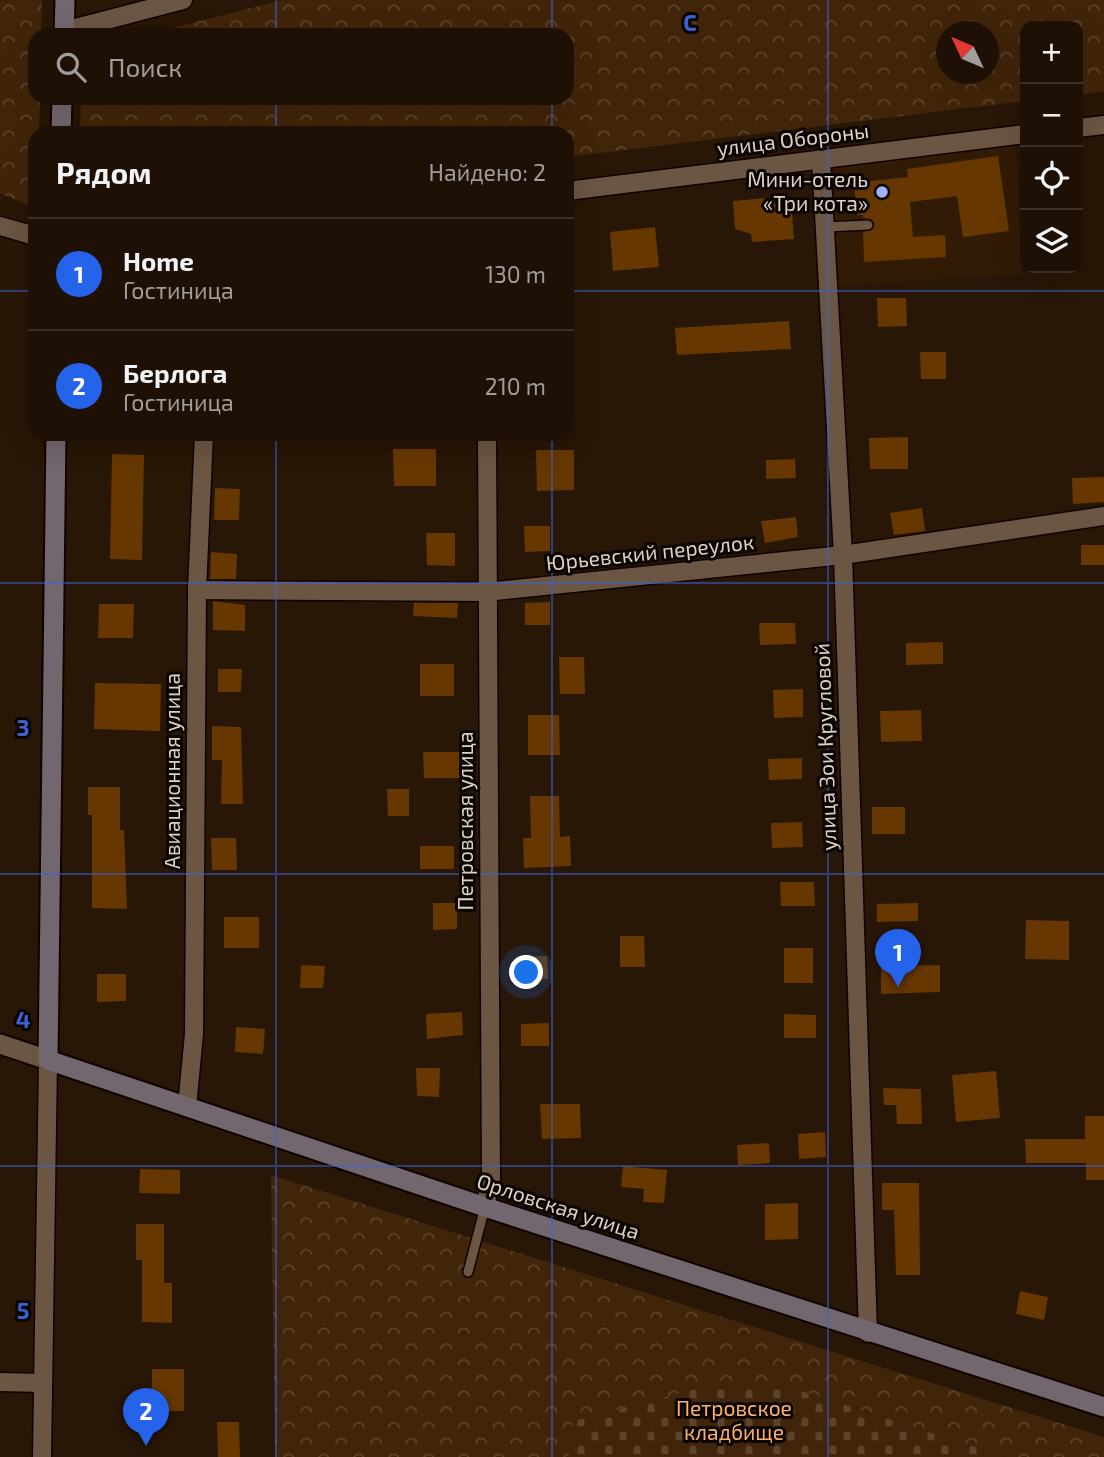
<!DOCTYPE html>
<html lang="ru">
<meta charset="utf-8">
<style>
body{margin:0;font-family:"Exo 2",sans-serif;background:#2b1e13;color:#f1f3f6}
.controls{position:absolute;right:21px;top:21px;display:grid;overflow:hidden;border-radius:14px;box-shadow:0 7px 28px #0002}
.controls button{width:63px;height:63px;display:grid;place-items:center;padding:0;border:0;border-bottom:2px solid #3c3026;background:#1e1004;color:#f1f3f6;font:35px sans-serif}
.compass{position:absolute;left:936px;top:21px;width:63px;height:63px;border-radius:50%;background:#1e1004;box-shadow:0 7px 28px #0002;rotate:314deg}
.you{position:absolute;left:527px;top:973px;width:24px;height:24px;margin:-18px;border:5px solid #fff;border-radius:50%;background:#1a73e8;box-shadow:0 0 0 10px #1a73e833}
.badge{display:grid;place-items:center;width:46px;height:46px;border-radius:50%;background:#2563eb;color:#fff;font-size:23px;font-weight:700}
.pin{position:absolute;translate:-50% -58px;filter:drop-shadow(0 2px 4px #0008)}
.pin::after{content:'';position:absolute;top:37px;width:24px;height:21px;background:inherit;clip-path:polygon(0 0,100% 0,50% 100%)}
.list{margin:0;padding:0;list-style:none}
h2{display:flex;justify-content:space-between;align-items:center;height:91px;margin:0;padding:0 28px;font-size:30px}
h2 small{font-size:23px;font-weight:400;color:#a19d9a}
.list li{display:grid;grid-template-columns:46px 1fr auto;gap:21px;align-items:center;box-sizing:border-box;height:112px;padding:0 28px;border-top:2px solid #3c3026}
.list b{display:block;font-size:26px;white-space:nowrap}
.list p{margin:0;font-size:23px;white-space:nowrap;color:#a19d9a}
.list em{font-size:23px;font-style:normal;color:#a19d9a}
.icon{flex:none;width:38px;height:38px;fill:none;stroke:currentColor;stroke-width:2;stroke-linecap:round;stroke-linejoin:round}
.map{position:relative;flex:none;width:1104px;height:1457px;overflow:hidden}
.search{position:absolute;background:#1e1004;box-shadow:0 7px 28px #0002;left:28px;top:28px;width:546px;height:77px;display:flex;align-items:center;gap:18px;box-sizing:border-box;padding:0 24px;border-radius:21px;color:#a19d9a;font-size:26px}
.panel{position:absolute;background:#1e1004;box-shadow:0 7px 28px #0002;left:28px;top:126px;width:546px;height:315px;border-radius:21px}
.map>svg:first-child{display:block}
.built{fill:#321b05}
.forest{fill:url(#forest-crowns);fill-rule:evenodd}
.cemetery{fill:url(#cemetery-stones)}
.building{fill:#663700}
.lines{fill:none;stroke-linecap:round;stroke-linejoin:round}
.service-casing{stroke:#100300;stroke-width:12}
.minor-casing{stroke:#100300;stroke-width:21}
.tertiary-casing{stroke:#100300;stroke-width:23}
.secondary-casing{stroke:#100300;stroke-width:23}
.service{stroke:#6b5543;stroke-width:9}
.minor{stroke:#6b5543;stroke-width:18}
.tertiary{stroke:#6b5543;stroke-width:19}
.secondary{stroke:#72666f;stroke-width:19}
.grid{fill:none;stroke:#3a62d5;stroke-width:2;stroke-opacity:0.55}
.poi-dot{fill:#a3b2fc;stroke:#0b0501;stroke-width:2.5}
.labels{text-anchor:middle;stroke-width:6;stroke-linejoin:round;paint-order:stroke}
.street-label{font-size:21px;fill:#ddd0c6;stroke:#0b0501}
.poi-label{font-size:21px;fill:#ddd0c6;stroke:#0b0501;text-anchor:end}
.park-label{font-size:21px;fill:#fcb16f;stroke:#0b0501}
.grid-label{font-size:23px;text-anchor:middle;font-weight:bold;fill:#3a62d5;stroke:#0b0501;stroke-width:6;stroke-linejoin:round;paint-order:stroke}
</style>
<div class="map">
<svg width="1104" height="1457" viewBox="0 0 1104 1457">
<defs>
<pattern id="forest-crowns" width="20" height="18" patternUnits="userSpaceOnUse" patternTransform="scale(1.75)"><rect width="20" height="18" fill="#41250a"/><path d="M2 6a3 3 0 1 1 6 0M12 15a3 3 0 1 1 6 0" fill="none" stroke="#5c442c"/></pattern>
<pattern id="cemetery-stones" width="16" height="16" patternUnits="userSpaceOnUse" patternTransform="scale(1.75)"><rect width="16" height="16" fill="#41250a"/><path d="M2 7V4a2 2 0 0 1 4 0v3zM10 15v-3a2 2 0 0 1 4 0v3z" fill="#5c442c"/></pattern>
</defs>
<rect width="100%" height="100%" fill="#281606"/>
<polygon class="built" points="1016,144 1022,274 839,286 833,167"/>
<g class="forest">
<polygon points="0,0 42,0 41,35 35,35 35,98 40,98 39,133 35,133 35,208 0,193"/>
<path d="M282,0H1104V91L1078,95V26H1025V101L567,157V133H80L81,98H567V35H145ZM946,32H988V74H946Z"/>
<polygon points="271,1175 1104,1437 1104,1457 1006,1457 799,1390 574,1421 569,1457 275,1457"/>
</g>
<polygon class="cemetery" points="719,1383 799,1390 1006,1457 569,1457 574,1421"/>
<g class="building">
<polygon points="998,156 1009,231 963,237 957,196 910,202 913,237 945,235 946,257 864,262 863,232 872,230 875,224 871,219 863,218 863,215 857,215 854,183 908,177 907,169"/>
<polygon points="767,198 792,213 794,239 752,242 751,234 735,229 733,201"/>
<polygon points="655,227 659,267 613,271 610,232"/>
<polygon points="877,298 906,298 907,326 878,327"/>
<polygon points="789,321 791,349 677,355 675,328"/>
<polygon points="920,352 946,352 946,379 921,379"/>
<polygon points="908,437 908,469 870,469 869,438"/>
<polygon points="393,449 436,449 436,486 394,486"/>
<polygon points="536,450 574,450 574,490 537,491"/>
<polygon points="112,454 144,455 142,560 110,559"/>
<polygon points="795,459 796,478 766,479 766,460"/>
<polygon points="1104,477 1104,502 1073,504 1072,478"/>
<polygon points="215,488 240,489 239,520 214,520"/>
<polygon points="922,508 925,531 894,535 890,513"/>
<polygon points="796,517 798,537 765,543 761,521"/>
<polygon points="524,526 550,526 550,551 525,552"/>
<polygon points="426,533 455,533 455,566 427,565"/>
<rect x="1081" y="545" width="23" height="20"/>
<polygon points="211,552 237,554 236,579 210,579"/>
<polygon points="213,601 245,605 245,631 213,630"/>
<polygon points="550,602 550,625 525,625 525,603"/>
<polygon points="414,603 458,603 457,618 413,616"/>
<polygon points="99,604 134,604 133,638 98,638"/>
<polygon points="759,623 795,623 796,644 760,645"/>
<polygon points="943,642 943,664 906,665 906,643"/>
<polygon points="559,657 584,657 585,694 560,694"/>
<rect x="420" y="664" width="34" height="32"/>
<polygon points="218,669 242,669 241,692 218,692"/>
<polygon points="95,683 161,684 160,731 94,729"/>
<polygon points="803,689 803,717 774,718 773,690"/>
<polygon points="921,710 922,741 881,742 880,711"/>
<polygon points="528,715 559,715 560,755 528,755"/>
<polygon points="212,726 241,727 243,804 221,804 222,760 212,760"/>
<polygon points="423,752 459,752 460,778 424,778"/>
<polygon points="802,758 802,779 769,780 768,759"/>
<polygon points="88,787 120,787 120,830 124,830 127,909 92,908 92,815 88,815"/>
<polygon points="387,789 409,789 409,816 388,816"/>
<polygon points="530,796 559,796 560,837 570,836 571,866 524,868 523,838 531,838"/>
<rect x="872" y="807" width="33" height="27"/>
<polygon points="802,822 803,847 772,848 771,823"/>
<polygon points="211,838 236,838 237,870 212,870"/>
<rect x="420" y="846" width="34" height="23"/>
<polygon points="780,882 814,882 815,906 781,906"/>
<polygon points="433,903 457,903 457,929 433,930"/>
<polygon points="918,903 918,921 877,922 877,904"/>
<rect x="224" y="917" width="35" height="31"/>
<polygon points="1026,920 1069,921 1069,960 1025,959"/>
<polygon points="620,936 644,936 645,967 620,967"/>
<rect x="784" y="948" width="29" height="35"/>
<polygon points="547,956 548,979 522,980 522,957"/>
<polygon points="301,965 325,966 323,988 300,988"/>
<polygon points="940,965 940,992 881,994 881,966"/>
<polygon points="97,974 126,974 126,1001 97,1002"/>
<polygon points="462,1012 463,1035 427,1039 426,1014"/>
<polygon points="784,1014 816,1015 816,1038 784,1038"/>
<polygon points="549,1023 549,1046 521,1046 521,1024"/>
<polygon points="236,1027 265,1029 263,1054 235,1052"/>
<polygon points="416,1068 440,1068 439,1097 417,1096"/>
<polygon points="996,1071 1000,1118 956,1122 952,1075"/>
<polygon points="883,1088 921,1089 922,1124 897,1124 896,1105 884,1105"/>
<polygon points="540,1104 580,1104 581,1138 542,1139"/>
<polygon points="1085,1116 1104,1116 1104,1180 1086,1180 1086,1163 1026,1163 1025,1139 1085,1139"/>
<polygon points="825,1132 826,1157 799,1159 798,1134"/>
<polygon points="769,1143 770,1163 738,1165 737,1145"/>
<polygon points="623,1166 667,1170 664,1203 643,1202 644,1189 621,1187"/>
<polygon points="140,1169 180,1170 180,1194 139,1193"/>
<polygon points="882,1183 919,1183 920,1275 896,1275 894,1210 882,1210"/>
<polygon points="798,1203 798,1239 765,1240 765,1204"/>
<polygon points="136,1224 164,1224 164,1283 172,1283 172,1323 142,1322 142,1260 136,1260"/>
<polygon points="1020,1291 1048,1297 1044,1320 1016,1314"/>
<rect x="152" y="1369" width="32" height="42"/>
<polygon points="217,1422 239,1422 240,1457 218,1457"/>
</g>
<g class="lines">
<defs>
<g id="service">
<polyline points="825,227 868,225"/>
<polyline points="468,1272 485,1207"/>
</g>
<g id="minor">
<polyline points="64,31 183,0"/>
<polyline points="1078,128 1104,125"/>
<polyline points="821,159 843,555 868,1333"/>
<polyline points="567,191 1025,134"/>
<polyline points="0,226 35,236"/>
<polyline points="197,590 486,592 843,555 1104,516"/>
<polyline points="187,1107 194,1034 197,590 204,434"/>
<polyline points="485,1207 491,1178 487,434"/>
<polyline points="0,1382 43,1383"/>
<polyline points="42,1457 48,1060"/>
</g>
<polyline id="tertiary" points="0,1044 48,1060"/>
<g id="secondary">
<polyline points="64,35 65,0"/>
<polyline points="61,133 62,98"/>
<polyline points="56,434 48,1060 485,1207 1104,1407"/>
</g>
</defs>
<use href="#service" class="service-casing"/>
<use href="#minor" class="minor-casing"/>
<use href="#tertiary" class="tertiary-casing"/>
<use href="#secondary" class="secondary-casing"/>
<use href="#service" class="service"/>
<use href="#minor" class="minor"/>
<use href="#tertiary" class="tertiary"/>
<use href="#secondary" class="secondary"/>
</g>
<path class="grid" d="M276,0V35M552,0V35M828,0V1457M276,98V133M552,98V133M0,291H35M567,291H1104M276,434V1457M552,434V1457M0,583H1104M0,874H1104M0,1166H1104"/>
<circle class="poi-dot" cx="882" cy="192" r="7"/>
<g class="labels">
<g class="street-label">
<text transform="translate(793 140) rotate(-7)" y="7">улица Обороны</text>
<text transform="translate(650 553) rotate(-6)" y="7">Юрьевский переулок</text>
<text transform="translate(826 747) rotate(-92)" y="7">улица Зои Кругловой</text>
<text transform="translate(173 771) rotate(-90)" y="7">Авиационная улица</text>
<text transform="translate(466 821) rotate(-90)" y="7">Петровская улица</text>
<text transform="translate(558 1207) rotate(18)" y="7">Орловская улица</text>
</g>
<g class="poi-label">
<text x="868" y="187">Мини-отель<tspan x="868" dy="24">«Три кота»</tspan></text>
</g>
<g class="park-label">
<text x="734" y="1416">Петровское<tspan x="734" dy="24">кладбище</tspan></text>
</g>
</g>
<g class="grid-label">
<text x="690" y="31">C</text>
<text x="23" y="736">3</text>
<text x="23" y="1028">4</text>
<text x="23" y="1319">5</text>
</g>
</svg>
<div class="controls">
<button>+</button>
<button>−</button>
<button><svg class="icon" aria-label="locate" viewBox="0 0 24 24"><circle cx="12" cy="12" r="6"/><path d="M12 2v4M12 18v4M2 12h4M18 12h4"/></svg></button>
<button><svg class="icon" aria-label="layers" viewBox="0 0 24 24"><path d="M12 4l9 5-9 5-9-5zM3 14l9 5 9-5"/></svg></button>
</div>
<svg class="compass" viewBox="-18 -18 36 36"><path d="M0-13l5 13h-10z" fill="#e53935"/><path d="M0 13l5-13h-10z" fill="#a19d9a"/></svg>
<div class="you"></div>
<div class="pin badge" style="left:898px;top:987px">1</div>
<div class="pin badge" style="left:146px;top:1446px">2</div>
<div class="search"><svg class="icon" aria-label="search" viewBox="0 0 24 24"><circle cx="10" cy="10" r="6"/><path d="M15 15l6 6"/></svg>Поиск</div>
<section class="panel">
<h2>Рядом<small>Найдено: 2</small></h2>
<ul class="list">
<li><span class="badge">1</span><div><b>Home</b><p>Гостиница</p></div><em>130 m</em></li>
<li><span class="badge">2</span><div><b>Берлога</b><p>Гостиница</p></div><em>210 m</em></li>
</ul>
</section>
</div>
